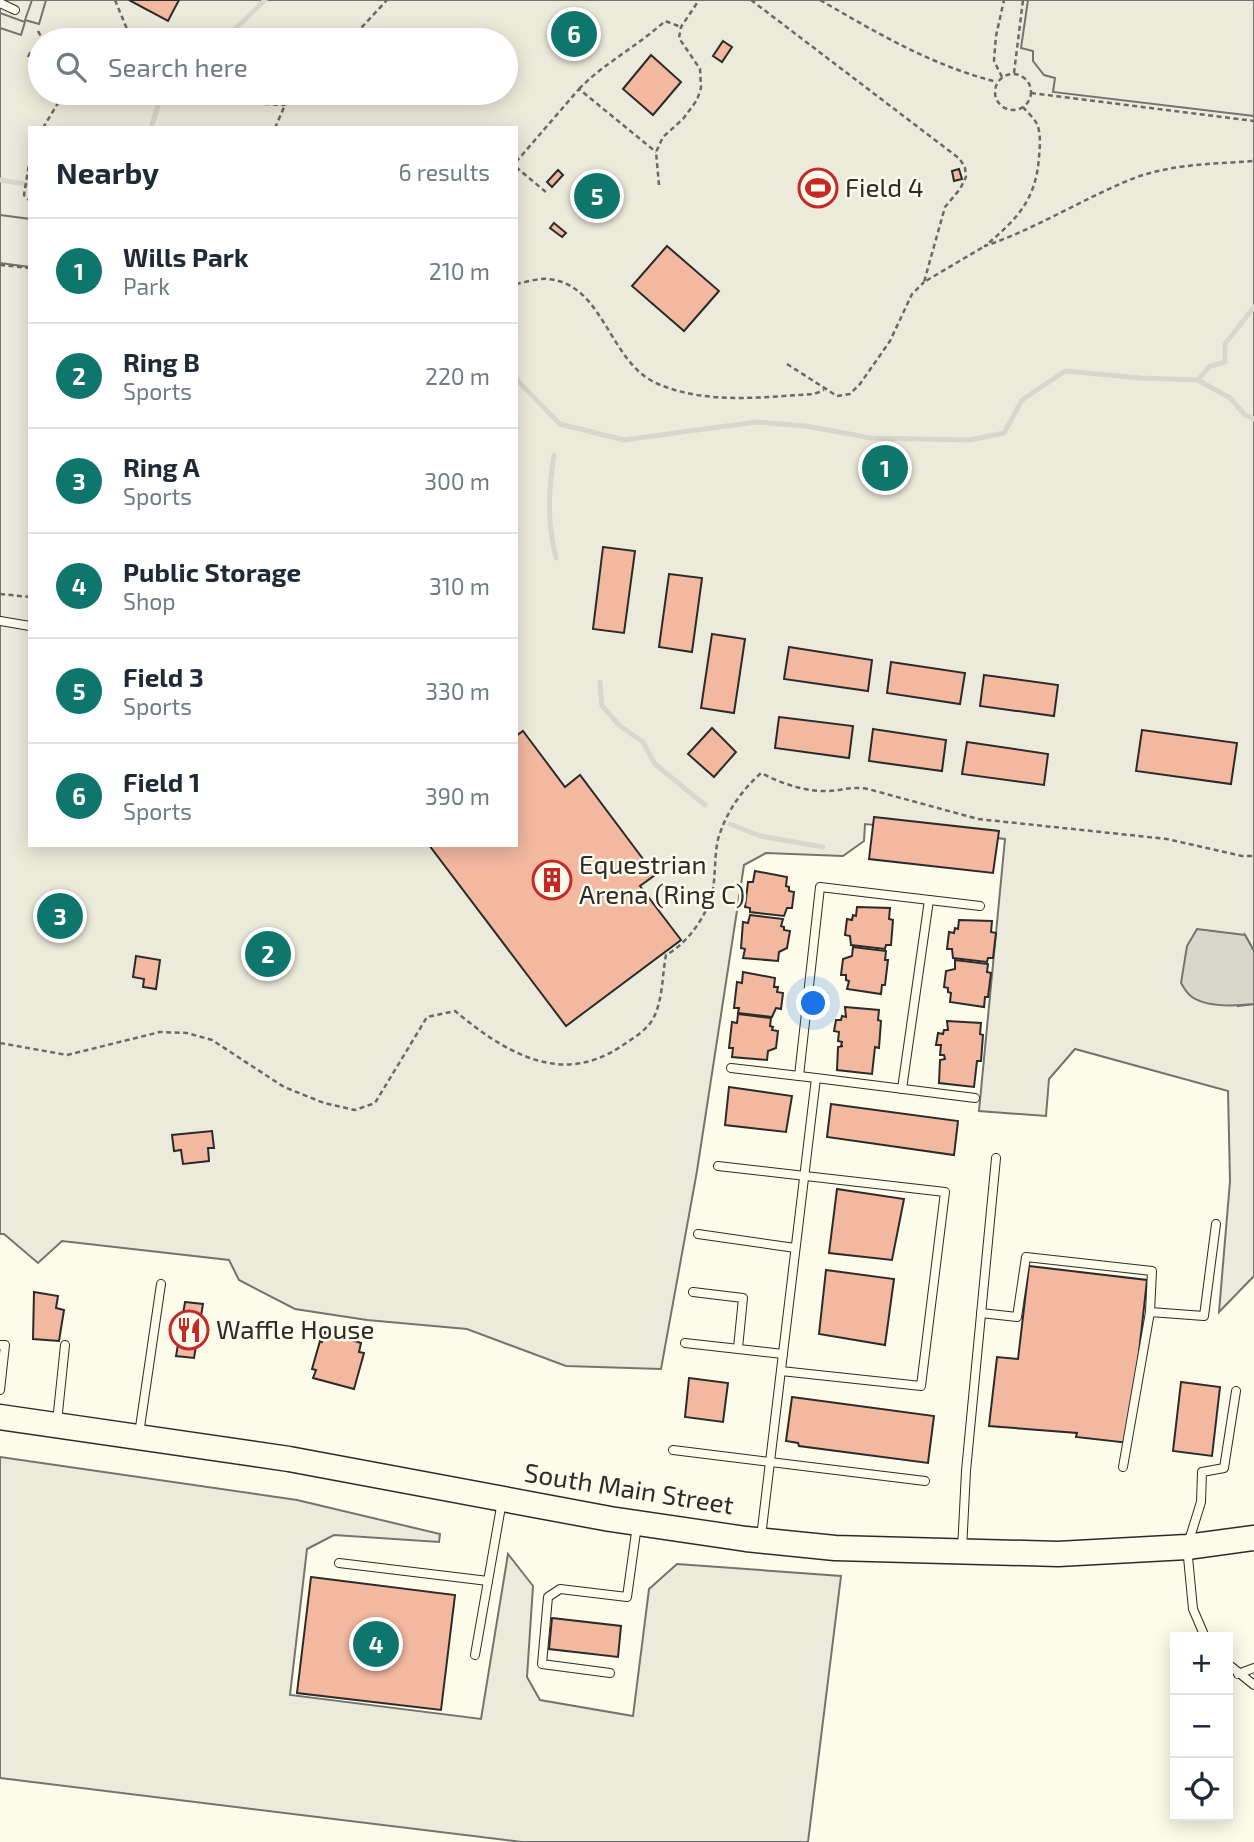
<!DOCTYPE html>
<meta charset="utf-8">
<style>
body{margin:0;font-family:"Exo 2",sans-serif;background:#f6f6f7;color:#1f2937}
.controls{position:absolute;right:21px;bottom:21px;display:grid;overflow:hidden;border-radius:0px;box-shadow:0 4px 18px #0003}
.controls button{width:63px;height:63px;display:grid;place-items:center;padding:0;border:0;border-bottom:2px solid #e0e1e3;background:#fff;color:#1f2937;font:35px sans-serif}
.you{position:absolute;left:814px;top:1004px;width:24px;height:24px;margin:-18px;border:5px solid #fff;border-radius:50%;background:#1a73e8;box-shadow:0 0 0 10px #1a73e833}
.badge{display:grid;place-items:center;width:46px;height:46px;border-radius:50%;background:#0f766e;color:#fff;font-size:23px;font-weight:700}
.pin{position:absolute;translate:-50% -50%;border:4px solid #fff;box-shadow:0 2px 7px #0006}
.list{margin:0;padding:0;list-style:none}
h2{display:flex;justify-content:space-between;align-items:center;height:91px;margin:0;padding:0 28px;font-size:30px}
h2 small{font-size:23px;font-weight:400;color:#747a83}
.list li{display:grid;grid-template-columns:46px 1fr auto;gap:21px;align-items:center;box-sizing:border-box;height:105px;padding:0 28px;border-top:2px solid #e0e1e3}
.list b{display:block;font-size:26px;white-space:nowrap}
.list p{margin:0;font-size:23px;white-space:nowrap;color:#747a83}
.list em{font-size:23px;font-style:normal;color:#747a83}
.icon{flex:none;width:38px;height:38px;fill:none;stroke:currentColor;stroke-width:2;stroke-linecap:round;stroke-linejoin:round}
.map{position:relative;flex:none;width:1254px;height:1842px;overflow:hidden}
.search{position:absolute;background:#fff;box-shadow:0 4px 18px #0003;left:28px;top:28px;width:490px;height:77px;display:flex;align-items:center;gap:18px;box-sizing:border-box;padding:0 24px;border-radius:38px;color:#747a83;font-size:26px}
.panel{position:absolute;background:#fff;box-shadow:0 4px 18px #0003;left:28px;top:126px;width:490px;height:721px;border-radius:0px}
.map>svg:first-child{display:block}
.green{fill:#ecebdb;stroke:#74746e;stroke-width:2;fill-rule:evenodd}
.parking{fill:#eceadb;stroke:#74746e;stroke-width:2}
.water{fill:#d8d7c9;stroke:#74746e;stroke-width:2}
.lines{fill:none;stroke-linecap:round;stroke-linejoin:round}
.stream{stroke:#d8d7c9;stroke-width:5}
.building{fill:#f2b8a0;stroke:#2b2b2b;stroke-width:2}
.service-casing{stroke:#2b2b2b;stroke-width:10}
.trunk-casing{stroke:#2b2b2b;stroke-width:27}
.path{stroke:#6a6964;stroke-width:2.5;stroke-dasharray:5 3.5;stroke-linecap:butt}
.service{stroke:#fdfbea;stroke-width:8}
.trunk{stroke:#fdfbea;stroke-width:24}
.labels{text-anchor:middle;stroke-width:5;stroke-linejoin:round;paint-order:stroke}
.poi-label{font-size:26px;fill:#2b2b2b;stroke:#fdfbea;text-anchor:start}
.street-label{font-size:26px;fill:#2b2b2b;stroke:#fdfbea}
</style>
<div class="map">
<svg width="1254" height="1842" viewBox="0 0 1254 1842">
<rect width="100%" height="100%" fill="#fdfbea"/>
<g class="green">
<path d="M0,0H1254V951L1245,935L1238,1006L1254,1004V1276L1219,1312L1230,1181L1228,1091L1075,1049L1049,1079L1046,1116L979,1111L1005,839L865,824L864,841L843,856L766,853L744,865L697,1171L661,1369L566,1366L467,1329L367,1320L295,1309L239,1280L229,1260L62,1241L38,1263L4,1234H0ZM40,40H506V93H40ZM30,128H516V845H30Z"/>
<polygon points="0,1457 297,1500 440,1534 439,1542 334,1535 307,1549 290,1695 481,1719 508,1554 533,1586 527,1677 540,1700 633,1716 649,1589 677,1564 841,1576 808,1842 522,1842 0,1778"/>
</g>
<g class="parking">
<polygon points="32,0 46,0 39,24 25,20"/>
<polygon points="1028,0 1254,0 1254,116 1053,92 1055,78 1044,75 1033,61 1033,51 1021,48"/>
<polygon points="0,13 25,22 21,35 0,28"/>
<polygon points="0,215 30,219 30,267 0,263"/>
</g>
<path class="water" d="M1197,929L1245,935L1254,951V1004C1236,1006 1208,1008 1192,997C1187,994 1184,988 1181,983L1187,946Z"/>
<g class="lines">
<g class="stream">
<polyline points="224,40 265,0"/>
<polyline points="151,128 162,93"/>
<polyline points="0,180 30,185"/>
<polyline points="516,379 560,424 624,440 756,422 806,426 871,438 970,440 1004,433 1022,400 1065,371 1141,378 1198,380 1230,398 1245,415 1254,419"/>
<polyline points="1198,380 1210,366 1225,362 1225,344 1254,307"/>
<path d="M554,455C548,492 547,522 556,558"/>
<polyline points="600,682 602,706 620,726 643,742 655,764 705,805"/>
<polyline points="730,824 760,836 823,847"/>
</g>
</g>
<g class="building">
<polygon points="129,0 179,0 168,21"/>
<polygon points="277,30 292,35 290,40 273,40"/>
<polygon points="723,41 732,47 722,62 713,56"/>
<polygon points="651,55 681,82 653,115 623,89"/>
<polygon points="959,169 962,179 954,181 952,171"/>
<polygon points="558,170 563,175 552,187 547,182"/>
<polygon points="554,223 566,233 562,237 550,228"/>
<polygon points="667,246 719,291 684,331 632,286"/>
<polygon points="603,547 635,551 624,633 593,629"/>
<polygon points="669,574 702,578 692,652 659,647"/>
<polygon points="712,634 745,639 734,713 701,708"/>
<polygon points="789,647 872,660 868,691 784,679"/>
<polygon points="891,662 965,673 960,704 887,693"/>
<polygon points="984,675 1058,685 1054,716 980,706"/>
<polygon points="779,717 853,726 849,758 775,748"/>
<polygon points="712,728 736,752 714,777 688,754"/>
<polygon points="873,729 946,740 942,771 869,761"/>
<polygon points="1142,730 1237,743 1231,784 1136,771"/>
<polygon points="523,731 565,787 580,775 655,875 640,886 681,940 566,1026 429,845 516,845 516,736"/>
<polygon points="967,742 1048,754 1044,785 962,774"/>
<polygon points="874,817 999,831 993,873 869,859"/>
<polygon points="755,871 787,877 786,886 789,887 789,891 794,892 792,908 787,908 784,916 750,912 750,908 745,907 748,882 753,882"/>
<polygon points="857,907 890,908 889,919 893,920 891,945 886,945 885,949 851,945 850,936 845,935 847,919 852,920 853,915 856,916"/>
<polygon points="750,915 783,919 781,926 784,927 784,930 790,931 787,948 779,952 778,961 743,958 745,949 741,948 743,922 748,923"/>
<polygon points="959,920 992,921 991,932 996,933 993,958 988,958 987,962 953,958 952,949 947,949 949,932 954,933 955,928 958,929"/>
<polygon points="853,947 886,951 885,960 888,960 885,985 882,985 881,994 847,989 849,981 846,980 846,975 841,975 843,959 852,956"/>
<polygon points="136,956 160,960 156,989 143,987 144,979 133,977"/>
<polygon points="955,960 988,964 987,972 991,973 988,997 985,997 984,1007 950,1002 951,993 948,992 948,988 944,987 946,971 955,969"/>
<polygon points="743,972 775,978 774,987 778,987 777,992 783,993 781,1009 776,1008 772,1017 738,1013 739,1008 734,1008 737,982 742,983"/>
<polygon points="845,1007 879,1010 878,1020 881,1021 879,1048 875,1047 872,1074 837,1070 838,1047 843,1046 841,1046 842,1042 838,1041 839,1032 834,1031 836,1020 841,1020 842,1016 846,1017"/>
<polygon points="738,1014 771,1018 770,1026 773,1027 772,1030 778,1031 776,1048 768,1051 767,1060 732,1057 733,1048 729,1048 732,1022 737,1023"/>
<polygon points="947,1021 981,1023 980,1034 983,1035 981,1061 977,1061 974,1087 939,1083 940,1060 945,1059 944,1055 940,1055 941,1045 936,1045 938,1033 943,1034 944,1030 948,1030"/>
<polygon points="729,1087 792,1096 786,1132 725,1125"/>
<polygon points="831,1104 958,1121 954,1155 827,1137"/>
<polygon points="212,1131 214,1148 208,1148 209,1161 183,1164 181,1150 174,1151 172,1135"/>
<polygon points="837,1189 904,1199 892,1260 829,1253"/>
<polygon points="1029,1266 1147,1280 1129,1443 1076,1437 1077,1433 989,1426 997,1357 1018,1359"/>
<polygon points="826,1270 894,1279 885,1345 819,1334"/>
<polygon points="34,1292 58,1296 56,1308 64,1310 59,1341 33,1339"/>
<polygon points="185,1302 203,1304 194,1358 176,1356"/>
<polygon points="325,1332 361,1343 359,1352 364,1353 354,1389 313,1378 316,1370 312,1369 320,1341 322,1342"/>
<polygon points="689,1378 728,1383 723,1422 685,1417"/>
<polygon points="1181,1382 1220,1387 1212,1456 1173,1451"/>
<polygon points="792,1397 934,1416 928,1463 799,1446 798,1443 786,1441"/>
<polygon points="311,1577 455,1595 441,1710 297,1693"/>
<polygon points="552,1618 621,1626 618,1657 549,1649"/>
</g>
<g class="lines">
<defs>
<g id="service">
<polyline points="0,3 15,10"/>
<polyline points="0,621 30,626"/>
<polyline points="731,1068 816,1078 761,1537"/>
<polyline points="799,1076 820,887 980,906"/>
<polyline points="816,1078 975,1098"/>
<polyline points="902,1089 929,900"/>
<polyline points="718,1166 945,1192 921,1386 781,1371"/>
<polyline points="698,1234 795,1248"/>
<polyline points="693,1292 743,1298 738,1348"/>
<polyline points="981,1313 1017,1317 1026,1257 1152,1271 1150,1312"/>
<polyline points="685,1343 783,1354"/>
<polyline points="0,1345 5,1345 0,1390"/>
<polyline points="57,1422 65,1345"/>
<polyline points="139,1434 161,1284"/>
<polyline points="673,1450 925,1481"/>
<polyline points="1123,1467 1150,1312 1204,1316 1216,1224"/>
<polyline points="962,1550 966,1471 996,1158"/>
<polyline points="339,1563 488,1581 502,1501"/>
<polyline points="1205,1637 1193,1609 1187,1547 1201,1502 1202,1472 1224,1468 1236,1391"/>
<polyline points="475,1655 488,1581"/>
<polyline points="1228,1664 1254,1685"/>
<polyline points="610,1673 542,1664 548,1597 560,1589 627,1597 637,1525"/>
<polyline points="1238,1674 1254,1668"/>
</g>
<polyline id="trunk" points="0,1417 289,1459 610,1519 746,1539 835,1548 1058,1554 1187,1547 1254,1538"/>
</defs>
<use href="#service" class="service-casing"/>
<use href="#trunk" class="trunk-casing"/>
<g class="path">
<polyline points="115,0 127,29"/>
<polyline points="751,0 960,159 965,168 966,177 960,189 945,207 924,282 985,246"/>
<path d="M820,0C877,33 933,66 997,82"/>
<polyline points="38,31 43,40"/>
<polyline points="110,40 127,29 140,40"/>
<polyline points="350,40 387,0"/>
<polyline points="28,57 30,53 40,55"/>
<polyline points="1014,73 1023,0"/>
<circle cx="1013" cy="92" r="18"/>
<polyline points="1002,77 994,61 996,36 1004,0"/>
<path d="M579,89C604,63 638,46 665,21L681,27"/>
<polyline points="207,93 226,102 285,105"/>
<polyline points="1031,93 1254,121"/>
<path d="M1023,107C1027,112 1034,118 1037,124C1041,133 1040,147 1039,157C1036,200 1017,219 985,246C1035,229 1079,201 1127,181C1166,164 1212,164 1254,161"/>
<polyline points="43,128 64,93"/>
<polyline points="275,128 285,105 298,93"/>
<polyline points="30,158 24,195 30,201"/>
<polyline points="516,162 579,89 656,152"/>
<polyline points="516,167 547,193"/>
<polyline points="659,185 656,152 663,137 683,119 697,100 701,88 700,69 679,38 681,27 699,0"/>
<polyline points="0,265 30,268"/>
<path d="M516,284C526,282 538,278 548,279C604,284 609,362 656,383C704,405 763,397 814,394L824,390"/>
<polyline points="787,364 837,396 850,394 860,384 890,341 912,294 924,282"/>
<polyline points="0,594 30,597"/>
<path d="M0,1043L67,1055L160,1032L187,1033L212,1040L284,1087L324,1103L355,1110L375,1103L427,1017L455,1011C503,1051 560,1087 620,1047C632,1039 646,1031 653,1019C663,1000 662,976 666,955C686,944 702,922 710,901C717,881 713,856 719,836C727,811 742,790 761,773C781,783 802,791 825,791C842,791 849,786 868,789L978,819L1167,839L1242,856H1254"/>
</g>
<use href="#service" class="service"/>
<use href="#trunk" class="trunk"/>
</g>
<defs>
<symbol id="stadium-ring" viewBox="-11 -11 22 22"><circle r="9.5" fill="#fdfbea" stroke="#c62828" stroke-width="1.5"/><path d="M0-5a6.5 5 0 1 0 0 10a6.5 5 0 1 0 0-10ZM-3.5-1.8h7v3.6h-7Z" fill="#c62828"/></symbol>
<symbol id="building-ring" viewBox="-11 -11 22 22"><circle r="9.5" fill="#fdfbea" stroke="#c62828" stroke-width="1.5"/><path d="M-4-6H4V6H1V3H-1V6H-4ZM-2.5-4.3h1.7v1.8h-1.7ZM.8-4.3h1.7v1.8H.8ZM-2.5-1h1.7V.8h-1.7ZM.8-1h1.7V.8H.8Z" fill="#c62828"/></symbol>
<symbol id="restaurant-ring" viewBox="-11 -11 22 22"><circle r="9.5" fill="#fdfbea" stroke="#c62828" stroke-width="1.5"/><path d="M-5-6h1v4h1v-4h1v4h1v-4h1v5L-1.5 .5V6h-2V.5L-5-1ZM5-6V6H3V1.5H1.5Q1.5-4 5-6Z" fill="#c62828"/></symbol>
</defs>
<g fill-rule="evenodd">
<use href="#stadium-ring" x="796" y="166" width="44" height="44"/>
<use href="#building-ring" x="530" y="858" width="44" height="44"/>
<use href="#restaurant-ring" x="167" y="1308" width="44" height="44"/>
</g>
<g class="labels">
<g class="poi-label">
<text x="845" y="197">Field 4</text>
<text x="579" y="874">Equestrian<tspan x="579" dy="30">Arena (Ring C)</tspan></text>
<text x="216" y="1339">Waffle House</text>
</g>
<g class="street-label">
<text transform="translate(629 1489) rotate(9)" y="9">South Main Street</text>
</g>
</g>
</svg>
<div class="controls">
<button>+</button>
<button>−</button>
<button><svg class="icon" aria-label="locate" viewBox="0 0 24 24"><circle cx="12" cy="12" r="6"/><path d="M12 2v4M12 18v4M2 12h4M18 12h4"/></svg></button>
</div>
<div class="you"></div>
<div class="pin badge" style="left:885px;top:468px">1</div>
<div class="pin badge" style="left:268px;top:954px">2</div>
<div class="pin badge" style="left:60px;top:916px">3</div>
<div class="pin badge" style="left:376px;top:1644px">4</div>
<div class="pin badge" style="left:597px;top:196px">5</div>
<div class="pin badge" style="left:574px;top:34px">6</div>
<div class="search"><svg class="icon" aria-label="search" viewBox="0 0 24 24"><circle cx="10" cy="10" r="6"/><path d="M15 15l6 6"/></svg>Search here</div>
<section class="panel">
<h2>Nearby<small>6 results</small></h2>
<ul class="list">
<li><span class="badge">1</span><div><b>Wills Park</b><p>Park</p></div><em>210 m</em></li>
<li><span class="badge">2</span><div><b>Ring B</b><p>Sports</p></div><em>220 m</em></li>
<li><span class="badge">3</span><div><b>Ring A</b><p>Sports</p></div><em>300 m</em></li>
<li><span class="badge">4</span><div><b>Public Storage</b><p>Shop</p></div><em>310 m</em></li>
<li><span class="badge">5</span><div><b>Field 3</b><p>Sports</p></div><em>330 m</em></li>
<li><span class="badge">6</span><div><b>Field 1</b><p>Sports</p></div><em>390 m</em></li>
</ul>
</section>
</div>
